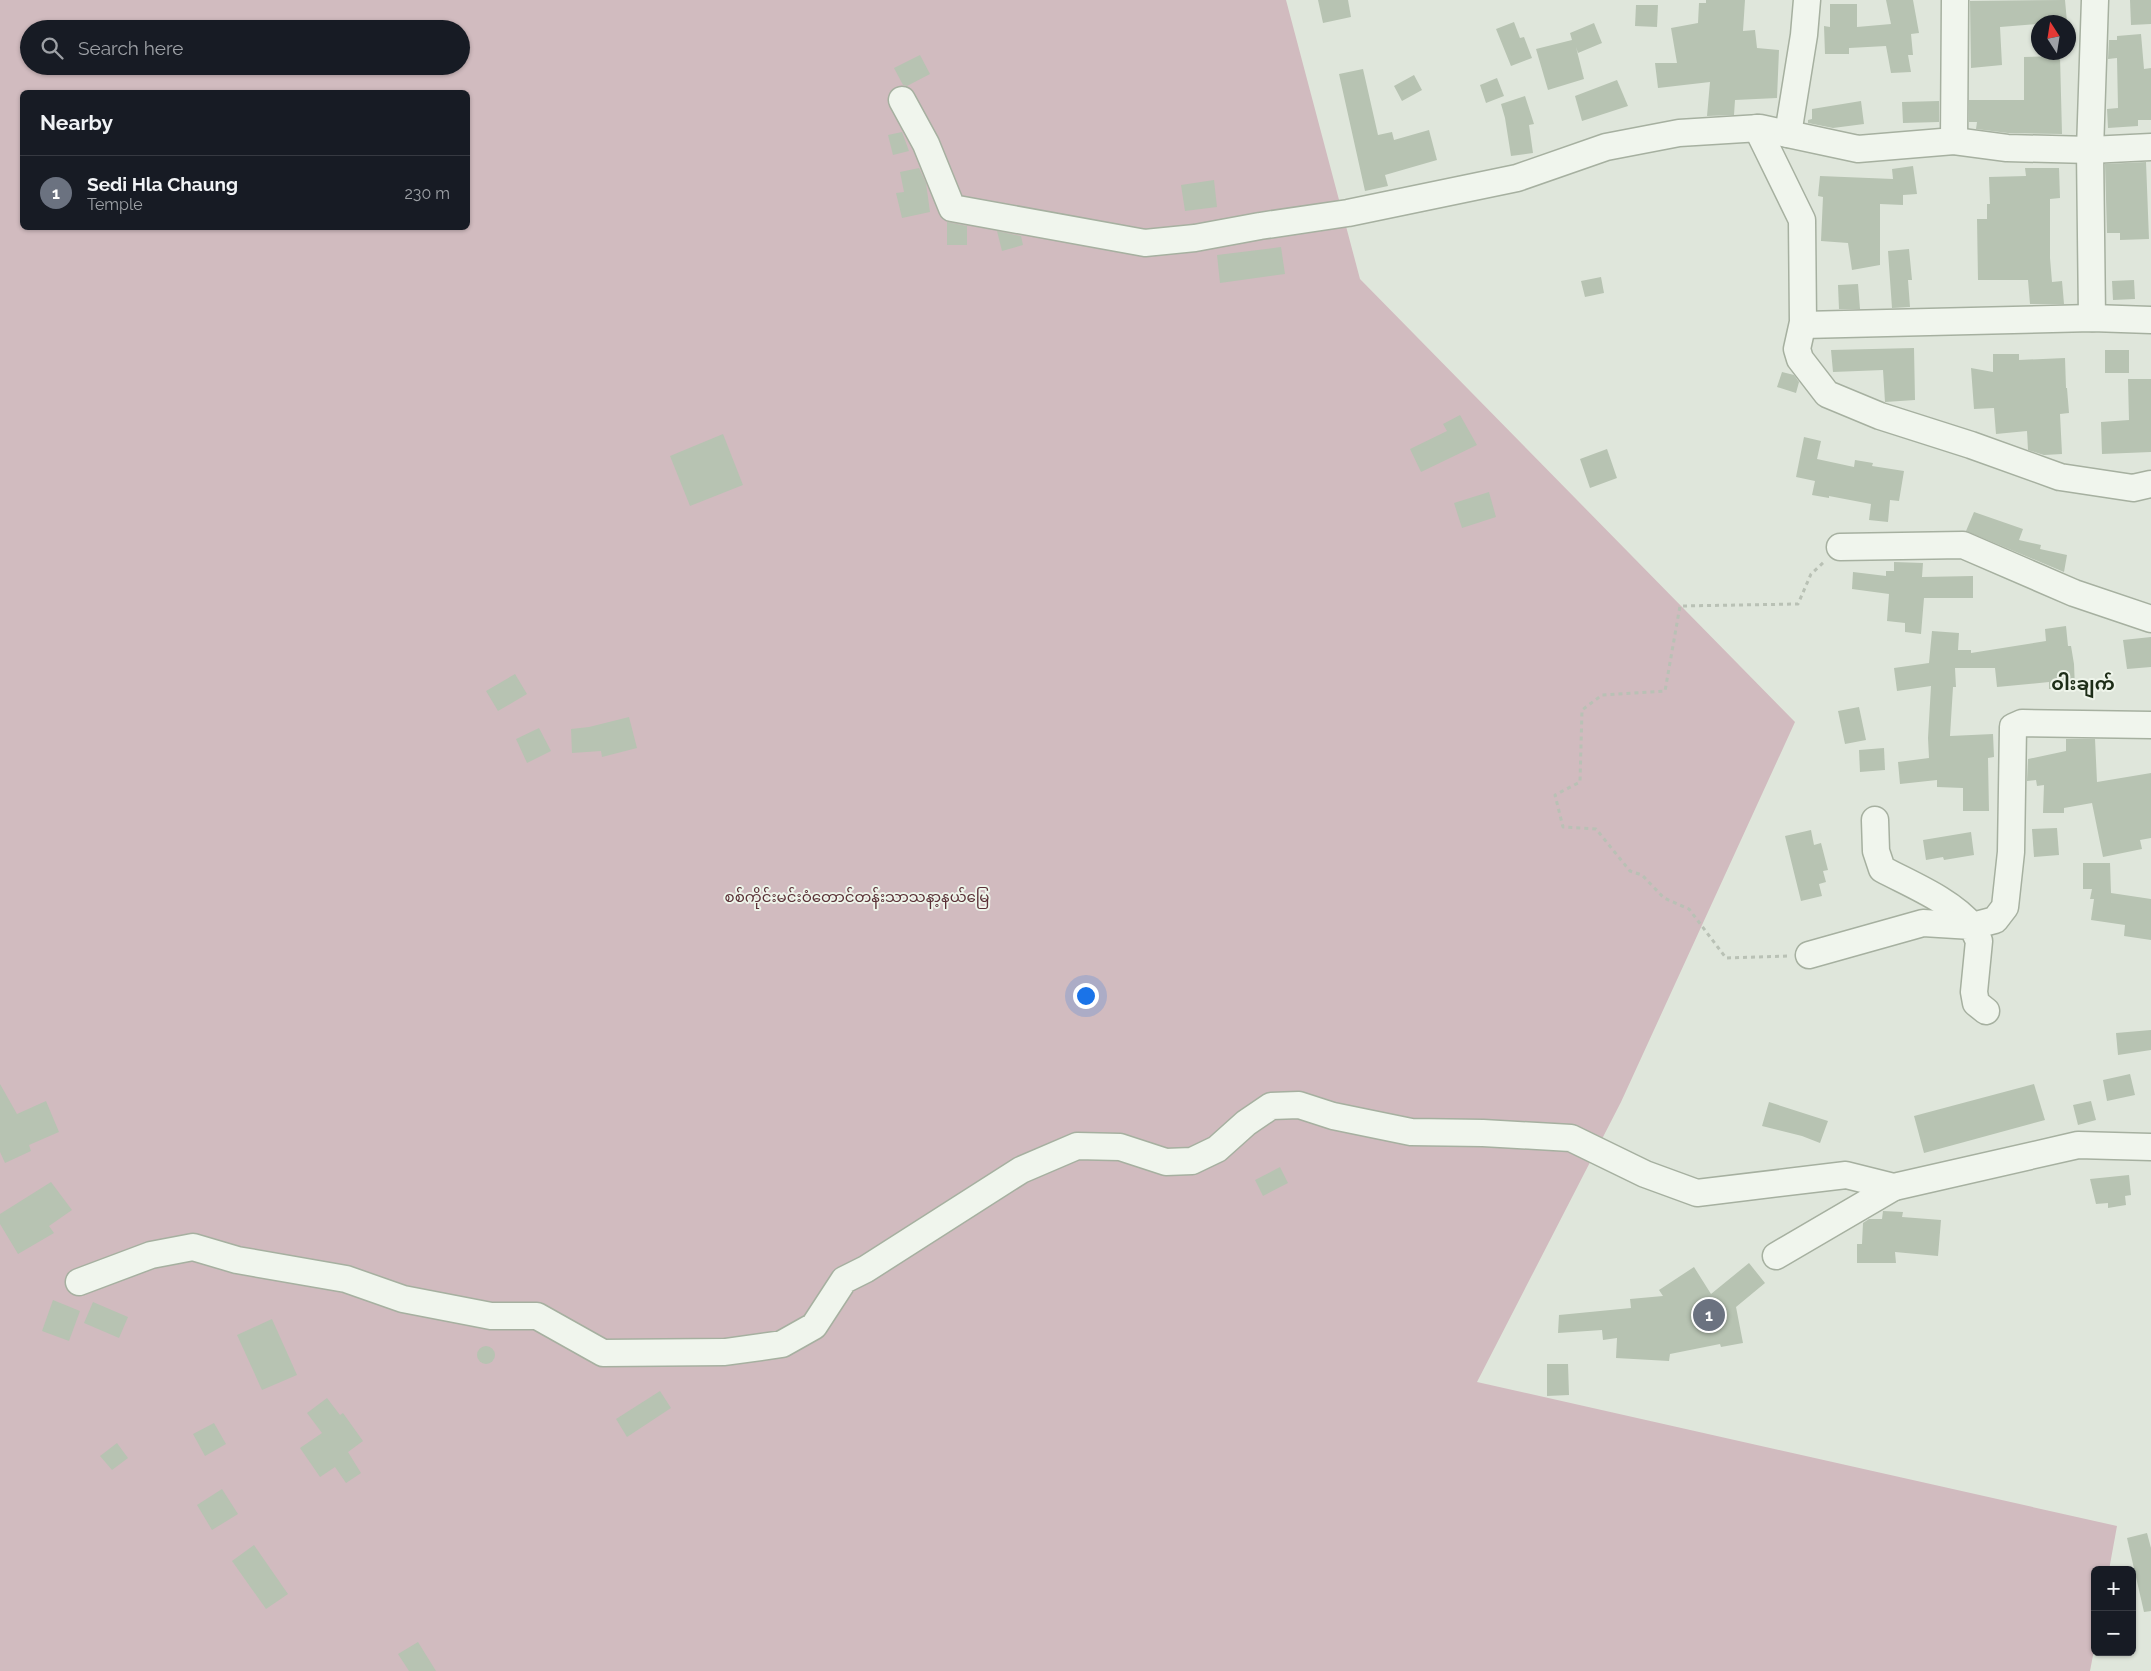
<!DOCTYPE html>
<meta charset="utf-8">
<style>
body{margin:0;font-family:Raleway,"Noto Sans Myanmar",sans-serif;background:#242831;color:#f1f3f6}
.controls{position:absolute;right:15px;bottom:15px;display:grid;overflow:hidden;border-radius:8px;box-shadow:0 1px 4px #0004}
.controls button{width:45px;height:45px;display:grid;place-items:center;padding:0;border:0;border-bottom:1px solid #363941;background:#171b24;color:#f1f3f6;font:25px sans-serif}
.compass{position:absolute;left:2031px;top:15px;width:45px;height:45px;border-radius:50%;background:#171b24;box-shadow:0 1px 4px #0004;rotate:348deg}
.you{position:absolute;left:1085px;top:995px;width:18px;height:18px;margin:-12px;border:4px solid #fff;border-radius:50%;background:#1a73e8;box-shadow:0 0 0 8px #1a73e833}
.badge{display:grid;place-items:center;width:32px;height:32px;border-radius:50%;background:#8c9099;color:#fff;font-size:16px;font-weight:700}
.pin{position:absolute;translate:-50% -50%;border:2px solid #fff;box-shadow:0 1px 5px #0006}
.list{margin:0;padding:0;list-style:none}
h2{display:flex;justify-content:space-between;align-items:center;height:65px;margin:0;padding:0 20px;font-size:21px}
h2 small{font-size:16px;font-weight:400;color:#9ea1a6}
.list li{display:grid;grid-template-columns:32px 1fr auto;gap:15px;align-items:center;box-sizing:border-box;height:75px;padding:0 20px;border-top:1px solid #363941}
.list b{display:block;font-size:19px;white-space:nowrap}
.list p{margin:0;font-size:16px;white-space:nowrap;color:#9ea1a6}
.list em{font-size:16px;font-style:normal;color:#9ea1a6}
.icon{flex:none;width:28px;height:28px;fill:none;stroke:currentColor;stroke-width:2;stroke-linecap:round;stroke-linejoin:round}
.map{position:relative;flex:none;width:2151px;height:1671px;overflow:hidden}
.search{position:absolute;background:#171b24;box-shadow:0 1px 4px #0004;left:20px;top:20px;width:450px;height:55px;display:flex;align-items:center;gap:12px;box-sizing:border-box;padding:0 18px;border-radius:28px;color:#9ea1a6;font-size:19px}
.panel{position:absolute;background:#171b24;box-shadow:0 1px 4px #0004;left:20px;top:90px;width:450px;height:140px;border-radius:8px}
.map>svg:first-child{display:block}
.green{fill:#d1bbbf;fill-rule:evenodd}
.building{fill:#b7c3b2}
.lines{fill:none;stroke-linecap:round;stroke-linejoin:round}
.minor-casing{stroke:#a6b0a0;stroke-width:29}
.path{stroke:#b9c1b5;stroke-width:3;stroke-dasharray:4 4;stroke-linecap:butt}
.minor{stroke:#f0f5ed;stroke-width:26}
.labels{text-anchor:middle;stroke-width:4;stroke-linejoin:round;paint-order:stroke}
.park-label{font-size:15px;fill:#5a3036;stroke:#eef4ea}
.quarter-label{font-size:18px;font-weight:bold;fill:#1d2d17;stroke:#eef4ea}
</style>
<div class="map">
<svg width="2151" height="1671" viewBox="0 0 2151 1671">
<rect width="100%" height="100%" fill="#dfe6db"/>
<path class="green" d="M0,0H1286L1360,279L1795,722L1621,1102L1477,1382L2117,1526L2109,1570H2095V1645L2090,1671H0ZM29,29H461V66H29ZM22,92H468V228H22Z"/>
<g class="building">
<polygon points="1318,0 1348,0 1351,17 1323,23"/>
<polygon points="1706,0 1745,0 1743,31 1755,30 1757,48 1779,50 1777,98 1735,100 1734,115 1707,116 1710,82 1658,88 1655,63 1677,63 1671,28 1698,23 1699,3 1706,3"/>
<polygon points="1886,0 1913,0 1919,33 1911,34 1913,55 1908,55 1911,72 1891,73 1886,46 1849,48 1849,54 1825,54 1824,26 1830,27 1830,4 1857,4 1857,27 1891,24"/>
<polygon points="2065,0 2067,22 2038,22 2038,24 2000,27 2002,65 1971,68 1970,1"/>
<polygon points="2130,0 2151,0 2151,24 2131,25"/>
<polygon points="1636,5 1658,5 1657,27 1635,26"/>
<polygon points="1514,22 1520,38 1524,37 1532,58 1511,66 1496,29"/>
<polygon points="1594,23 1602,43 1578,53 1576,47 1584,79 1548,90 1536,49 1572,40 1570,33"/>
<polygon points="2141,34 2144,69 2151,68 2151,120 2138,120 2138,126 2108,128 2107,109 2118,108 2117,58 2108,59 2109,40 2117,40 2117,36"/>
<polygon points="920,55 930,74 907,86 903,85 894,68"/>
<polygon points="2060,56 2062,134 2008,133 1976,129 1977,122 1969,122 1969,100 2024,100 2024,57"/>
<polygon points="1363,69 1378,135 1392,132 1394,140 1429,130 1437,160 1385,175 1388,186 1365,191 1339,74"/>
<polygon points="1414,75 1422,90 1402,101 1394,86"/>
<polygon points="1497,78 1504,96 1486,103 1480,85"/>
<polygon points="1617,80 1628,106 1582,121 1575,96"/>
<polygon points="1525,96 1534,124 1529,125 1533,153 1511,156 1505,118 1501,104"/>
<polygon points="1861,101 1864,124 1833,128 1808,123 1808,120 1812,119 1812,109"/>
<polygon points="1939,101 1939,122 1903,123 1902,102"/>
<polygon points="902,132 909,151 893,155 888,135"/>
<polygon points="2146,162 2149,239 2120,240 2120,233 2107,233 2105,164"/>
<polygon points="1913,166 1917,194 1903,195 1903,205 1880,204 1880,265 1852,270 1848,243 1821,241 1823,197 1818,196 1820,176 1893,179 1892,169"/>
<polygon points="919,168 926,183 930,212 902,218 896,193 904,192 900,172"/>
<polygon points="2025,168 2059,168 2060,198 2050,199 2050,258 2052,282 2062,281 2064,304 2030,304 2028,280 1978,280 1977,219 1987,219 1987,204 1990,204 1989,177 2026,176"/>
<polygon points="1214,180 1217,207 1185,211 1181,185"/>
<polygon points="947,222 967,226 967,245 947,245"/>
<polygon points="997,231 1021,236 1023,245 1002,251"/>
<polygon points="1281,247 1285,274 1220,283 1217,255"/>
<polygon points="1909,249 1912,280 1908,280 1910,307 1892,308 1888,251"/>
<polygon points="1601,277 1604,293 1585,297 1581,281"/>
<polygon points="2134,280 2135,299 2113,300 2112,281"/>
<polygon points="1858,284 1860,309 1839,309 1838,285"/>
<polygon points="1914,348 1915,400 1885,402 1883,370 1833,372 1831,350"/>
<rect x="2105" y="350" width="24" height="23"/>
<polygon points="1993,354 2019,354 2019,360 2065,358 2066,388 2067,388 2069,413 2060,414 2062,454 2044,455 2028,450 2027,431 1996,434 1994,408 1974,409 1971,368 1993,372"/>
<polygon points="1782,372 1794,375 1799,382 1796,393 1777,387"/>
<polygon points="2128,379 2151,379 2151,452 2102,454 2101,422 2129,420"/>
<polygon points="1460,415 1477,445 1421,472 1410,449 1447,431 1443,424"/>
<polygon points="723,434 743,485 690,506 670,456"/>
<polygon points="1804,437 1821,441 1817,459 1854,467 1855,460 1873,463 1872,466 1904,471 1899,501 1890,500 1888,522 1869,520 1871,504 1829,496 1829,498 1812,495 1815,481 1796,477"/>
<polygon points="1607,449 1617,478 1590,488 1580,459"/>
<polygon points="1489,492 1496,517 1462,528 1454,503"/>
<polygon points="1974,512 2023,529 2019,540 2041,545 2040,549 2067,555 2064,572 1966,531"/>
<polygon points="1894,562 1923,563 1922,577 1973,576 1973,598 1924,598 1921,634 1905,632 1905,623 1887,621 1889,594 1852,589 1853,572 1886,576 1886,571 1894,571"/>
<polygon points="2066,626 2068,646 2071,646 2074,664 2075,688 2049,689 2049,682 1997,687 1995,668 1955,668 1956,687 1953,687 1950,736 1993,734 1994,757 1988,758 1989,811 1963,811 1963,788 1937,787 1937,780 1900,784 1898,762 1929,758 1928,738 1931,686 1897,691 1894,668 1929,663 1932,631 1959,633 1958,650 1971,650 1971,653 2046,641 2045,629"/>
<polygon points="2151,637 2151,667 2127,669 2123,640"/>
<polygon points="515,674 527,694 498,711 486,691"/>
<polygon points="1859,707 1866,740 1845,744 1838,711"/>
<polygon points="629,717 637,748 602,757 601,751 572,753 571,729 589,727"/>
<polygon points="539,728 551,751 527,763 516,739"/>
<polygon points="2066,739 2095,739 2097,782 2151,773 2151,838 2140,840 2142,849 2103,857 2092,803 2064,808 2064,813 2043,813 2044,785 2037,786 2036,780 2027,781 2028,759 2066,751"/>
<polygon points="1884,748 1885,770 1860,772 1859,750"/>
<polygon points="2057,828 2059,855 2034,857 2032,829"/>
<polygon points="1811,830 1814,845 1821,843 1828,870 1823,871 1826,882 1819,884 1822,896 1801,901 1785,836"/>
<polygon points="1971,832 1974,855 1944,860 1943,857 1926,860 1923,840"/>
<polygon points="2083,863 2110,863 2111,893 2151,899 2151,940 2124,936 2125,925 2091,920 2094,899 2090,899 2092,889 2083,889"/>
<polygon points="2151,1030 2151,1050 2118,1055 2116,1033"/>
<polygon points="2130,1074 2135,1095 2107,1101 2103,1080"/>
<polygon points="0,1084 17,1114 46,1101 59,1132 29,1145 31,1151 5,1163 0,1152"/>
<polygon points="2034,1084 2045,1120 1924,1153 1914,1116"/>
<polygon points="2091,1101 2096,1120 2078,1125 2073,1105"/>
<polygon points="1769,1102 1828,1121 1820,1143 1802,1136 1762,1126"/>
<polygon points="1280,1167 1288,1183 1263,1196 1255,1180"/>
<polygon points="2129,1175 2131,1195 2125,1196 2126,1205 2108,1208 2108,1203 2096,1204 2090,1179"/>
<polygon points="51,1182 72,1210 49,1226 54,1233 18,1254 0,1224 0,1214"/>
<polygon points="1883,1211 1903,1212 1902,1217 1941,1220 1938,1256 1895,1252 1896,1263 1857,1263 1857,1244 1862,1244 1863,1223 1869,1219 1882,1219"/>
<polygon points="1749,1263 1765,1283 1736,1307 1743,1343 1721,1347 1720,1344 1670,1354 1669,1361 1616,1358 1617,1338 1603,1340 1602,1330 1558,1333 1559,1315 1631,1308 1630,1299 1663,1296 1659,1290 1694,1267 1711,1294"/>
<polygon points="53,1300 80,1311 69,1341 42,1331"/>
<polygon points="93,1302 128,1317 119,1338 84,1323"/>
<polygon points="272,1319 297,1375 262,1390 237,1335"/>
<circle cx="486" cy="1355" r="9"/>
<polygon points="1547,1364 1568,1364 1569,1395 1547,1396"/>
<polygon points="660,1391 671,1408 627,1437 616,1419"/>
<polygon points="327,1398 340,1415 343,1413 363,1441 348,1452 361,1473 346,1483 335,1467 320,1477 300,1448 322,1433 307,1413"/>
<polygon points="214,1423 226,1444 205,1456 193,1434"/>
<polygon points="117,1443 128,1458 112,1470 100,1456"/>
<polygon points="222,1489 238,1514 212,1530 197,1505"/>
<polygon points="2147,1533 2151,1548 2151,1611 2144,1612 2127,1538"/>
<polygon points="254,1545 288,1594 266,1609 232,1561"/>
<polygon points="418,1642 436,1671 409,1671 398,1654"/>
</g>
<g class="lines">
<defs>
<g id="minor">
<polyline points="902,100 926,144 952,208 1145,243 1195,238 1260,226 1348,213 1517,178 1606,147 1679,133 1760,128 1858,149 1954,141 2007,148 2090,150 2151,147"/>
<polyline points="1757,128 1802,220 1803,322 1797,349 1800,359 1827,394 1880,416 1971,445 2060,477 2133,488 2151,484"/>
<polyline points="1788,134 1804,35 1807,0"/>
<polyline points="1954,141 1955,0"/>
<polyline points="2092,318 2090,150 2095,0"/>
<polyline points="1803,325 2092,318 2151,320"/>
<polyline points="1840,547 1963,545 2074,593 2151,619"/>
<path d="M1875,820L1876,851L1882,869C1912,885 1950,900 1972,926L1995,920L2005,907L2011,852L2013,727L2022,723L2151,725"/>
<polyline points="1809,955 1923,923 1972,926 1979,941 1974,992 1976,1003 1986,1011"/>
<polyline points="1776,1256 1894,1187"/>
<polyline points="79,1282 151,1255 193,1247 237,1260 346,1279 403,1299 491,1316 537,1316 603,1353 725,1352 782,1344 814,1326 844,1280 866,1269 1021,1170 1077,1146 1120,1147 1166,1162 1192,1161 1217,1149 1246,1123 1271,1106 1299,1105 1333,1116 1411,1132 1483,1133 1571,1138 1645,1174 1697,1193 1846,1175 1894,1187 2078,1145 2151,1147"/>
</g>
</defs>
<use href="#minor" class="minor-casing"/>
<polyline class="path" points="1787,956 1726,958 1689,909 1664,898 1642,875 1630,871 1596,829 1563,827 1555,795 1580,782 1582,710 1602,695 1665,691 1680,606 1798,604 1811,574 1825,561"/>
<use href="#minor" class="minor"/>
</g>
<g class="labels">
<g class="park-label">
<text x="857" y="902">စစ်ကိုင်းမင်းဝံတောင်တန်းသာသနာ့နယ်မြေ</text>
</g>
<g class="quarter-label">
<text x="2083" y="690">ဝါးချက်</text>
</g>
</g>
</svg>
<div class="controls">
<button>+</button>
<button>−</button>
</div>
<svg class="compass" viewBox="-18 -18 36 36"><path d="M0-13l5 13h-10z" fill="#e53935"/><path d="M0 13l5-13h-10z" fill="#9ea1a6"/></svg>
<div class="you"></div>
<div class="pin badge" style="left:1709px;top:1315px;background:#6b7280">1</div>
<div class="search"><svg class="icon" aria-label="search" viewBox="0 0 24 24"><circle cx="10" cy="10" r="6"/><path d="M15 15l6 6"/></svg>Search here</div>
<section class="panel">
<h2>Nearby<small></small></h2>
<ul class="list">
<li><span class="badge" style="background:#6b7280">1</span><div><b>Sedi Hla Chaung</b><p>Temple</p></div><em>230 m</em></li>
</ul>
</section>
</div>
